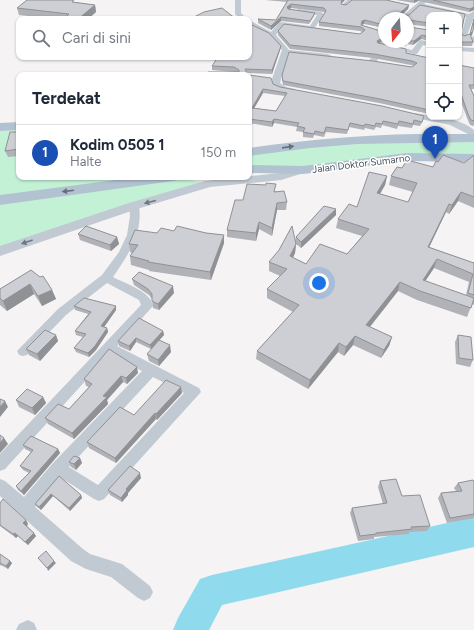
<!DOCTYPE html>
<html lang="id">
<meta charset="utf-8">
<style>
body{margin:0;font-family:Figtree,sans-serif;background:#f6f6f7;color:#1f2937}
.controls{position:absolute;right:12px;top:12px;display:grid;overflow:hidden;border-radius:8px;box-shadow:0 1px 3px #0004}
.controls button{width:36px;height:36px;display:grid;place-items:center;padding:0;border:0;border-bottom:1px solid #e0e1e3;background:#fff;color:#1f2937;font:20px sans-serif}
.compass{position:absolute;left:378px;top:12px;width:36px;height:36px;border-radius:50%;background:#fff;box-shadow:0 1px 3px #0004;rotate:197deg}
.you{position:absolute;left:319px;top:283px;width:14px;height:14px;margin:-10px;border:3px solid #fff;border-radius:50%;background:#1a73e8;box-shadow:0 0 0 6px #1a73e833}
.badge{display:grid;place-items:center;width:26px;height:26px;border-radius:50%;background:#7c3aed;color:#fff;font-size:13px;font-weight:700}
.pin{position:absolute;translate:-50% -33px;filter:drop-shadow(0 1px 2px #0008)}
.pin::after{content:'';position:absolute;top:21px;width:14px;height:12px;background:inherit;clip-path:polygon(0 0,100% 0,50% 100%)}
.list{margin:0;padding:0;list-style:none}
h2{display:flex;justify-content:space-between;align-items:center;height:52px;margin:0;padding:0 16px;font-size:17px}
h2 small{font-size:13px;font-weight:400;color:#747a83}
.list li{display:grid;grid-template-columns:26px 1fr auto;gap:12px;align-items:center;box-sizing:border-box;height:56px;padding:0 16px;border-top:1px solid #e0e1e3}
.list b{display:block;font-size:15px;white-space:nowrap}
.list p{margin:0;font-size:13px;white-space:nowrap;color:#747a83}
.list em{font-size:13px;font-style:normal;color:#747a83}
.icon{flex:none;width:22px;height:22px;fill:none;stroke:currentColor;stroke-width:2;stroke-linecap:round;stroke-linejoin:round}
.map{position:relative;flex:none;width:474px;height:630px;overflow:hidden}
.search{position:absolute;background:#fff;box-shadow:0 1px 3px #0004;left:16px;top:16px;width:236px;height:44px;display:flex;align-items:center;gap:10px;box-sizing:border-box;padding:0 14px;border-radius:8px;color:#747a83;font-size:15px}
.panel{position:absolute;background:#fff;box-shadow:0 1px 3px #0004;left:16px;top:72px;width:236px;height:108px;border-radius:8px}
.map>svg:first-child{display:block}
.green{fill:#c3f1d5}
.lines{fill:none;stroke-linecap:round;stroke-linejoin:round}
.river{fill:#90daee;fill-rule:evenodd}
.minor{fill:#c1cad2;fill-rule:evenodd}
.tertiary{fill:#c1cad2;fill-rule:evenodd}
.primary{fill:#b3c2d1;fill-rule:evenodd}
.wall{fill:#b0b2b7;fill-rule:evenodd}
.shaded-wall{fill:#909195}
.building{fill:#cdcfd5;stroke:#909195;fill-rule:evenodd}
.oneway{fill:#64717d}
.oneway2{fill:#6e7983}
.labels{text-anchor:middle;stroke-width:3;stroke-linejoin:round;paint-order:stroke}
.far-street-label{font-size:10px;fill:#4a5661;stroke:#fff}
</style>
<div class="map">
<svg width="474" height="630" viewBox="0 0 474 630">
<rect width="100%" height="100%" fill="#f5f3f3"/>
<g class="green">
<polygon points="19,126 19,177 173,177 209,184 0,251 0,127"/>
<polygon points="474,138 474,155 306,170 249,169 249,152 318,143"/>
</g>
<g class="lines">
<polygon class="river" points="474,517 474,547 222,605 209,630 173,630 178,618 200,579 212,575"/>
<g class="minor">
<polygon points="235,0 241,0 241,13 247,19 240,19 235,14"/>
<polygon points="347,0 354,0 346,7 342,7 342,5"/>
<polygon points="421,0 427,1 424,4 469,14 474,11 474,17 466,38 461,37 466,17 420,7 407,18 400,18"/>
<path d="M298,9L321,12L324,14L314,29L283,26L276,35L289,50L328,54L332,56L328,58L288,54L280,83L286,87L295,89V93C286,94 278,90 272,84V79L282,50L270,36L249,25V20L271,32L279,23L281,22L310,26L317,15L296,12L295,11Z"/>
<polygon points="474,36 474,43 472,42 470,38"/>
<polygon points="384,39 384,42 387,42 377,61 376,63 370,63 369,61 381,41"/>
<polygon points="421,40 429,42 429,46 423,45 417,54 414,54 387,47 390,45 412,50 419,41"/>
<polygon points="459,47 474,48 474,52 459,51"/>
<path d="M405,112L429,115V117C444,117 462,120 474,130V137L450,125L405,116L404,114Z"/>
<path d="M134,203L139,206C143,234 128,255 113,277C124,283 152,292 153,306L117,346L199,388L201,392L104,499L99,501L94,499L60,477L35,507L83,549L90,554L122,564L150,586L153,592L150,598L144,601L138,598L111,577L86,569L71,561L0,496V479L5,481L24,497L53,463L142,371L110,354L5,469L0,471V454L141,305L139,300L107,283L66,315L27,355L23,356L19,355L17,351L58,309L102,275L119,252L127,235L130,216L129,206ZM153,377L184,393L98,485L69,467Z"/>
<polygon points="28,620 34,623 37,630 16,630 19,624"/>
</g>
<polygon class="tertiary" points="303,167 307,168 309,170 307,172 281,180 210,187 137,209 0,256 0,246 129,203 205,181 280,173"/>
<g class="primary">
<polygon points="19,122 19,130 0,131 0,123"/>
<path d="M416,134H474V142L357,144L310,148L249,156V148C305,140 359,135 416,134Z"/>
<polygon points="407,153 474,154 474,162 407,161 303,174 249,173 249,165 303,166"/>
<polygon points="139,177 180,177 178,180 173,181 0,205 0,195"/>
</g>
</g>
<g class="wall">
<polygon points="265,0 345,0 341,4 346,5 352,0 386,0 409,5 408,9 401,16 409,15 420,5 465,14 461,33 464,36 470,34 474,18 473,31 472,35 470,36 473,42 472,46 459,46 459,15 429,15 429,27 408,24 408,18 384,18 384,28 364,24 361,25 384,32 384,42 408,42 408,24 409,27 429,30 429,41 421,39 413,45 407,44 406,46 381,42 379,43 406,49 406,53 429,58 429,114 379,103 283,85 282,79 282,75 289,52 373,61 412,67 414,66 411,65 373,58 290,49 278,35 278,31 284,24 360,34 362,32 360,31 319,26 319,22 325,13 324,12 291,8 288,9 315,13 314,16 309,24 281,21 271,30 258,23 258,19 276,20 287,2"/>
<polygon points="396,0 474,0 474,10 469,12 419,1 414,3"/>
<polygon points="75,2 95,5 96,12 88,19 56,19 19,15 17,8"/>
<polygon points="281,46 280,50 272,74 247,73 212,70 212,66"/>
<polygon points="459,65 474,68 474,89 471,89 474,96 474,126 470,125 467,118 459,96"/>
<path d="M249,75L280,87L423,121L420,126L413,125L412,128L398,126L397,129L382,125L381,128L376,127L374,130L365,128L364,130L349,127L347,134L326,132L324,137L314,135L313,138L303,137V132L296,131L297,127L274,123L272,127L249,123ZM263,93L285,96L276,111L254,108Z"/>
<polygon points="19,132 19,156 8,157 5,151"/>
<path d="M474,156V208L458,201L449,214L446,212L429,247L474,263V305L472,304L467,317L417,300L398,291L370,327L392,337L389,346L381,358L353,345L344,356L338,352L308,389L256,359L257,351L293,312L267,298V289L280,276L269,271V262L295,241L296,237L336,209V215L301,248L296,244L295,253L293,258L306,264L347,254L362,236L336,228L338,219L357,207L387,176L385,185L380,194L408,202L413,192L389,185L391,176L402,168L433,167L438,162L464,163ZM434,268L469,282L466,295L425,281Z"/>
<polygon points="276,191 287,202 286,210 277,210 272,236 259,229 256,241 227,237 227,230 243,200"/>
<polygon points="174,231 206,233 224,235 224,243 211,280 149,271 149,270 131,265 130,256 132,253 130,252 129,244 157,233"/>
<polygon points="78,234 117,237 119,244 111,251 80,240"/>
<polygon points="31,270 52,290 56,299 42,306 34,294 7,311 0,305 0,289"/>
<polygon points="132,279 174,293 159,310 153,308 152,299 149,295 134,285"/>
<polygon points="74,306 116,306 116,310 104,327 107,328 108,332 96,350 89,357 76,352 74,348 83,337 76,335 75,331 88,314 75,310"/>
<polygon points="163,331 164,335 151,349 136,342 130,351 119,346 118,341"/>
<polygon points="56,335 58,341 40,361 29,355 26,349"/>
<polygon points="458,335 473,360 470,367 456,364 455,342"/>
<polygon points="171,352 159,366 149,361 147,354"/>
<polygon points="138,373 127,384 123,382 107,400 108,404 74,439 48,424 45,418 69,409 89,387 86,386 84,379"/>
<polygon points="182,393 157,420 156,419 116,463 89,448 87,442 134,415"/>
<polygon points="43,397 46,403 35,415 19,407 16,400"/>
<polygon points="23,445 58,449 60,453 24,495 18,490 16,486 29,473 23,470 20,466 31,452 25,449"/>
<polygon points="80,458 82,463 76,470 71,467 69,462"/>
<polygon points="59,476 81,495 82,498 70,511 53,496 41,510 37,507 35,504"/>
<polygon points="141,478 128,493 128,495 122,502 110,495 108,490"/>
<polygon points="380,481 402,496 430,526 427,531 409,532 409,534 374,537 374,539 358,541 350,513 352,508 383,504 378,487"/>
<polygon points="474,482 474,518 447,523 438,498 441,493 456,491 454,488 458,483"/>
<polygon points="0,503 26,520 28,524 27,526 36,536 28,545 18,536 16,538 0,526"/>
<polygon points="0,554 10,561 12,563 8,569 1,565 0,566"/>
</g>
<g class="shaded-wall">
<polygon points="342,0 345,0 341,4"/>
<polygon points="414,0 419,0 414,3"/>
<polygon points="291,4 291,8 287,11 287,7"/>
<polygon points="95,5 96,12 88,19 78,19"/>
<polygon points="409,5 408,9 399,17 400,13"/>
<polygon points="474,7 474,10 469,12 470,9"/>
<polygon points="281,17 281,21 271,30 271,26"/>
<polygon points="365,20 364,24 361,25 362,21"/>
<polygon points="473,31 472,35 469,38 470,34"/>
<polygon points="422,35 421,39 413,45 414,41"/>
<polygon points="382,38 381,42 377,45 377,41"/>
<polygon points="281,46 280,50 272,74 272,70"/>
<polygon points="263,89 263,93 252,112 252,108"/>
<polygon points="274,119 274,123 272,127 272,122"/>
<polygon points="387,176 385,185 375,202 377,193"/>
<polygon points="461,192 458,201 449,214 452,205"/>
<polygon points="277,203 277,210 272,236 272,228"/>
<polygon points="449,204 446,212 425,256 428,247"/>
<polygon points="336,209 336,215 301,248 301,242"/>
<polygon points="259,222 259,229 256,241 256,233"/>
<polygon points="224,235 224,243 211,280 210,272"/>
<polygon points="117,237 119,244 111,251 110,245"/>
<polygon points="296,244 295,253 289,265 290,256"/>
<polygon points="437,259 434,268 420,289 423,280"/>
<polygon points="400,282 398,291 364,334 366,325"/>
<polygon points="30,284 34,294 7,311 3,301"/>
<polygon points="173,286 174,293 159,310 158,304"/>
<polygon points="52,290 56,299 42,306 38,296"/>
<polygon points="116,306 116,310 102,330 101,326"/>
<polygon points="107,328 108,332 96,350 89,357 88,353"/>
<polygon points="163,331 164,335 151,349 150,345"/>
<polygon points="56,335 58,341 40,361 37,354"/>
<polygon points="355,336 353,345 344,356 346,347"/>
<polygon points="392,337 389,346 381,358 384,350"/>
<polygon points="136,338 136,342 130,351 129,346"/>
<polygon points="339,343 338,352 308,389 310,380"/>
<polygon points="170,345 171,352 159,366 158,360"/>
<polygon points="137,367 138,373 127,384 126,378"/>
<polygon points="121,376 123,382 107,400 108,404 74,439 72,433"/>
<polygon points="181,387 182,393 157,420 156,414"/>
<polygon points="43,397 46,403 35,415 32,408"/>
<polygon points="5,401 8,407 0,417 0,407"/>
<polygon points="155,413 156,419 116,463 115,458"/>
<polygon points="4,438 8,444 0,453 0,443"/>
<polygon points="58,449 60,453 24,495 21,491"/>
<polygon points="80,458 82,463 76,470 74,464"/>
<polygon points="140,473 141,478 128,493 128,495 122,502 121,498 126,489"/>
<polygon points="51,494 53,496 41,510 39,507"/>
<polygon points="81,495 82,498 70,511 69,508"/>
<polygon points="26,520 28,524 26,527 23,523"/>
<polygon points="15,533 18,536 16,538 13,534"/>
<polygon points="34,533 36,536 28,545 25,542"/>
<polygon points="10,561 12,563 8,569 6,566"/>
<polygon points="54,561 56,563 48,571 47,568"/>
</g>
<g class="building">
<polygon points="27,0 74,0 72,2 95,5 78,19 64,19 69,14 17,8"/>
<polygon points="288,0 342,0 341,4 346,5 352,0 386,0 409,5 400,13 401,16 409,15 420,5 465,14 461,33 464,36 470,34 474,19 473,31 470,34 473,42 460,42 459,46 459,15 429,15 429,23 409,20 408,21 408,18 384,18 384,25 365,20 362,21 361,25 384,32 384,38 382,38 377,41 378,43 406,49 406,53 429,58 429,110 380,99 283,81 282,75 289,52 373,61 412,67 417,63 412,61 374,54 290,45 278,31 284,24 360,34 365,30 361,27 319,22 326,11 324,8 291,4 287,7 288,9 315,13 310,21 281,17 271,26 258,19 276,20"/>
<polygon points="433,0 474,0 474,7 470,9"/>
<polygon points="222,8 236,19 190,19 204,12"/>
<polygon points="408,24 409,27 429,30 429,37 422,35 414,41 408,41"/>
<polygon points="252,25 269,33 281,46 272,70 245,69 248,75 249,75 207,75 208,72 239,72 239,70 234,67 212,66 218,57 249,57 249,29"/>
<polygon points="459,65 474,68 474,85 469,85 474,96 474,121 471,120 468,114 459,88"/>
<path d="M249,75L271,78L273,84L280,87L382,106L424,116L422,122L414,120L413,124L399,121L398,124L383,121L382,124L376,123L375,126L365,124L364,126L350,123L348,130L326,127L324,133L315,131L314,134L303,132L305,128L297,126L299,123L274,119L272,122L249,119ZM263,89L287,93L276,111L252,108Z"/>
<polygon points="10,132 19,132 19,149 5,151"/>
<polygon points="443,155 464,163 473,156 474,156 474,197 461,192 452,205 449,204 428,247 474,263 474,295 468,293 473,274 437,259 423,280 474,298 471,308 420,291 400,282 366,325 392,337 384,350 355,336 346,347 339,343 310,380 257,351 299,305 267,289 287,269 269,262 279,250 292,226 296,244 290,256 306,264 320,244 347,254 369,229 338,219 349,204 357,207 369,172 387,176 377,193 408,202 417,183 391,176 397,167 402,168 407,160 433,167 436,161 438,162"/>
<polygon points="266,183 276,184 274,192 284,191 287,202 277,203 272,228 259,222 256,233 227,230 235,200 243,200 247,184 266,185"/>
<polygon points="324,206 336,209 301,242 296,237"/>
<polygon points="86,226 117,237 110,245 78,234"/>
<polygon points="177,226 206,233 224,235 210,272 148,262 149,261 130,256 138,245 129,244 135,230 157,233 161,228 174,231"/>
<polygon points="31,270 40,277 43,276 52,290 38,296 30,284 3,301 0,298 0,289"/>
<polygon points="139,272 173,286 158,304 152,301 152,294 148,289 132,279"/>
<polygon points="84,298 116,306 101,326 107,328 95,346 88,353 74,348 86,334 75,331 91,312 74,306"/>
<polygon points="139,318 163,331 150,345 136,338 129,346 118,341"/>
<polygon points="45,330 56,335 37,354 26,349"/>
<polygon points="458,335 471,337 473,360 459,358"/>
<polygon points="159,340 170,345 158,360 147,354"/>
<polygon points="109,349 137,367 126,378 121,376 103,396 107,397 72,433 45,418 58,404 69,409 92,384 84,379"/>
<polygon points="166,380 181,387 156,414 155,413 115,458 87,442 120,407 134,415"/>
<polygon points="27,389 43,397 32,408 16,400"/>
<polygon points="0,399 5,401 0,407"/>
<polygon points="0,435 4,438 0,443"/>
<polygon points="31,436 58,449 21,491 16,486 31,471 20,466 33,450 23,445"/>
<polygon points="74,456 80,458 74,464 69,462"/>
<polygon points="130,466 140,473 126,489 127,490 121,498 108,490"/>
<polygon points="59,476 81,495 69,508 51,494 39,507 35,504"/>
<polygon points="396,479 402,496 420,495 430,526 411,527 412,529 376,533 376,534 360,536 352,508 387,503 380,481"/>
<polygon points="473,480 474,482 474,514 450,518 441,493 462,491 458,483"/>
<polygon points="3,499 26,520 23,523 34,533 25,542 15,533 13,534 0,525 0,503"/>
<polygon points="46,551 54,561 47,568 38,558"/>
<polygon points="0,554 10,561 6,566 0,563"/>
</g>
<defs><path id="oneway-solid" d="M-6-.8H1V-3.2L6.5 0L1 3.2V.8H-6Z"/></defs>
<g class="oneway">
<use href="#oneway-solid" transform="translate(288 147) rotate(-8)"/>
<use href="#oneway-solid" transform="translate(68 191) rotate(173)"/>
</g>
<g class="oneway2">
<use href="#oneway-solid" transform="translate(150 202) rotate(166)"/>
<use href="#oneway-solid" transform="translate(27 242) rotate(161)"/>
</g>
<g class="labels">
<g class="far-street-label">
<text transform="translate(361 163) rotate(-7)" y="4">Jalan Doktor Sumarno</text>
</g>
</g>
</svg>
<div class="controls">
<button>+</button>
<button>−</button>
<button><svg class="icon" aria-label="locate" viewBox="0 0 24 24"><circle cx="12" cy="12" r="6"/><path d="M12 2v4M12 18v4M2 12h4M18 12h4"/></svg></button>
</div>
<svg class="compass" viewBox="-18 -18 36 36"><path d="M0-13l5 13h-10z" fill="#e53935"/><path d="M0 13l5-13h-10z" fill="#747a83"/></svg>
<div class="you"></div>
<div class="pin badge" style="left:435px;top:159px;background:#1a4fb4">1</div>
<div class="search"><svg class="icon" aria-label="search" viewBox="0 0 24 24"><circle cx="10" cy="10" r="6"/><path d="M15 15l6 6"/></svg>Cari di sini</div>
<section class="panel">
<h2>Terdekat<small></small></h2>
<ul class="list">
<li><span class="badge" style="background:#1a4fb4">1</span><div><b>Kodim 0505 1</b><p>Halte</p></div><em>150 m</em></li>
</ul>
</section>
</div>
